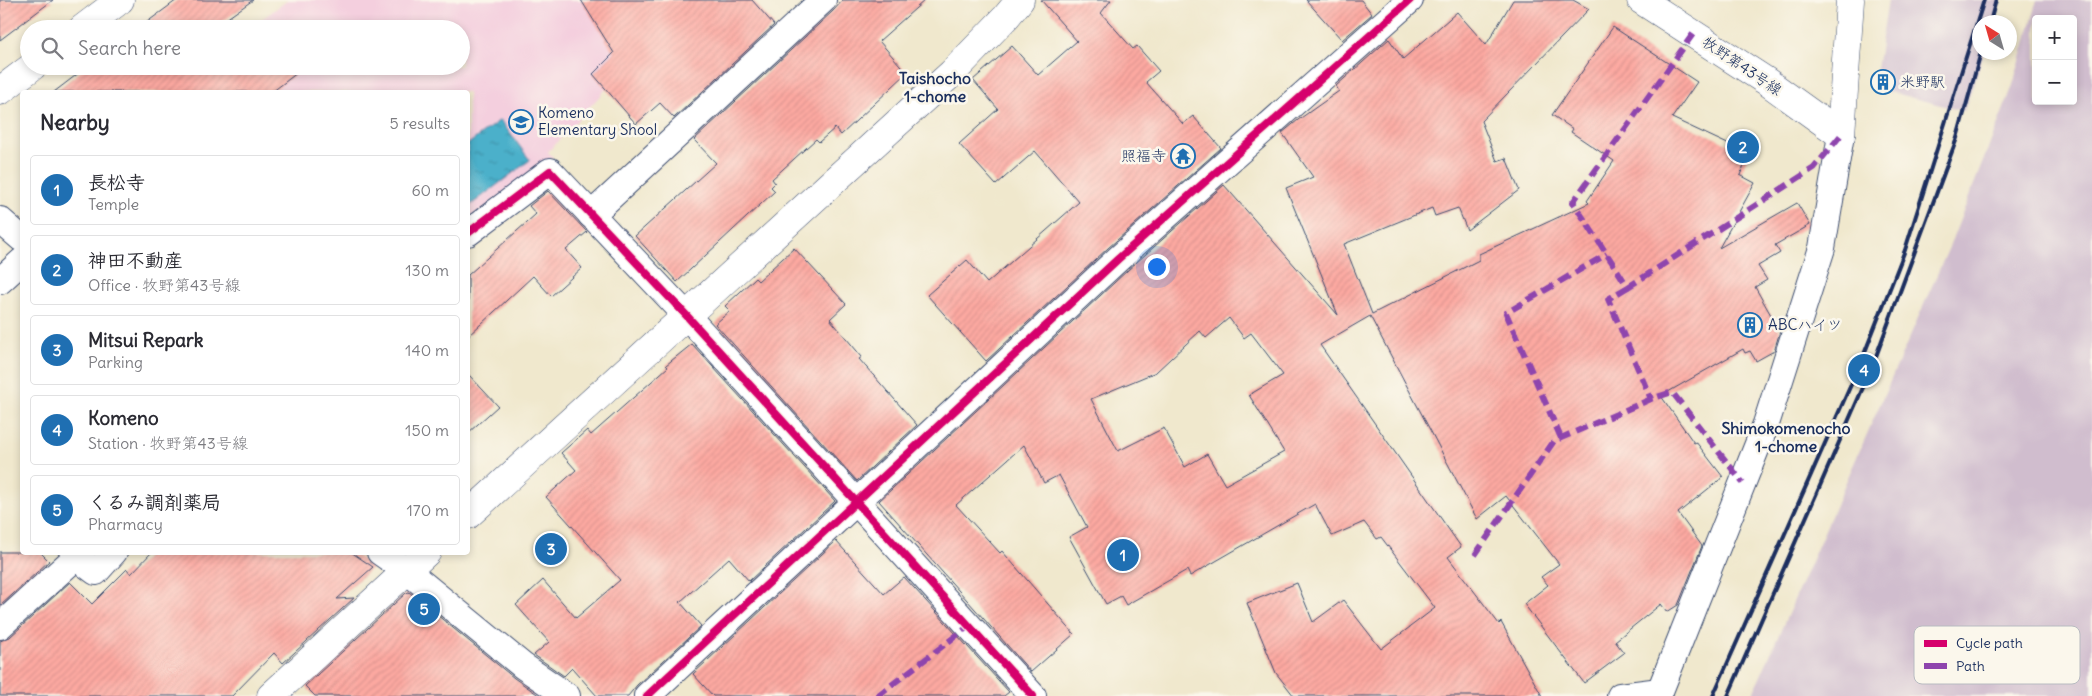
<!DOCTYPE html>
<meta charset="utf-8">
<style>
body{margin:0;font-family:Delius,"Klee One",sans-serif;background:#f7f7f7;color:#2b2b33}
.controls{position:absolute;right:15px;top:15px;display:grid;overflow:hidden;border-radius:5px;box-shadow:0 2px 8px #0003}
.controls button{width:45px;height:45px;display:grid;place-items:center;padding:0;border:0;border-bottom:1px solid #e1e1e2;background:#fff;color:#2b2b33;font:25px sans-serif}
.compass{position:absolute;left:1972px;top:15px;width:45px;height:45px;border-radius:50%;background:#fff;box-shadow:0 2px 8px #0003;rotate:323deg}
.you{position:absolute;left:1156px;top:266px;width:18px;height:18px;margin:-12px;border:4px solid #fff;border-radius:50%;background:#1a73e8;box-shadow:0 0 0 8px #1a73e833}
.badge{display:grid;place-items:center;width:32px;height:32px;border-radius:50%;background:#1f6fb2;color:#fff;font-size:16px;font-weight:700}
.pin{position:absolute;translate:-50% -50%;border:2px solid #fff;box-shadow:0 1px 5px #0006}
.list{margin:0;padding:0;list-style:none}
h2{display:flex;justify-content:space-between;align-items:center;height:65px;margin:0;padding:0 20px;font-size:21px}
h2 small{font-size:16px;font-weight:400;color:#7c7c81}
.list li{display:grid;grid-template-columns:32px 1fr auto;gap:15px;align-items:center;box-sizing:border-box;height:70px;margin:0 10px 10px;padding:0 10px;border:1px solid #e1e1e2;border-radius:5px}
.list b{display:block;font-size:19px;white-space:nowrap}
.list p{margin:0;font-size:16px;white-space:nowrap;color:#7c7c81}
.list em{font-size:16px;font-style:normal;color:#7c7c81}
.icon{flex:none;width:28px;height:28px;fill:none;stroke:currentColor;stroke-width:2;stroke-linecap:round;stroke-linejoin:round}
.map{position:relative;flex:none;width:2092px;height:696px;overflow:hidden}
.search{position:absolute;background:#fff;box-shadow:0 2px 8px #0003;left:20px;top:20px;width:450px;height:55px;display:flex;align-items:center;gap:12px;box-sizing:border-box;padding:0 18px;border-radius:28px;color:#7c7c81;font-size:19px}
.panel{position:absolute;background:#fff;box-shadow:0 2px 8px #0003;left:20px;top:90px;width:450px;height:465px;border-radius:5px}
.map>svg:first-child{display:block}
.built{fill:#f4cfde}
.industrial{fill:#d0bdce;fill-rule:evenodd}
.water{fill:url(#water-ripples);stroke:#337094}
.building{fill:url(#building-hatch);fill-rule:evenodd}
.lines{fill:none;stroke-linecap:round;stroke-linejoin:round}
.minor-casing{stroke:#3b4b6f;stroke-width:28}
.tertiary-casing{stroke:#3b4b6f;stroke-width:29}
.minor{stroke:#fff;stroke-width:26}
.tertiary{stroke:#fff;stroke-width:28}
.rail{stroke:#1b2f5e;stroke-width:4}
.quiet{stroke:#8e44ad;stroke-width:6;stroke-dasharray:12 6;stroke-linecap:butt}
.cycleway-casing{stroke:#fbf7ec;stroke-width:11}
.cycleway{stroke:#d6006c;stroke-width:8}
.labels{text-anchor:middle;stroke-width:5;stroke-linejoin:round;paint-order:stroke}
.street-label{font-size:15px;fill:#1b2f5e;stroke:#fbf7ec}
.poi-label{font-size:15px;fill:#1b2f5e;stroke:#fbf7ec;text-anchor:start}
.neighbourhood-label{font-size:16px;font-weight:bold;fill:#1b2f5e;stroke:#fbf7ec}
.key{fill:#fbf7ec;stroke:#b8bbc1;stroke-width:1}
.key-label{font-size:14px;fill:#1b2f5e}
</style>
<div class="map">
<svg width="2092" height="696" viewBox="0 0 2092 696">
<defs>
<pattern id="water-ripples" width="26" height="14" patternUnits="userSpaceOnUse" patternTransform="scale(1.25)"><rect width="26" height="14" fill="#4bb0ca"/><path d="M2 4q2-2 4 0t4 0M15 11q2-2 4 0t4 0" fill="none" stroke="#3e90a7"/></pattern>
<pattern id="building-hatch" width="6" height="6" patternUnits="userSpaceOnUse" patternTransform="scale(1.25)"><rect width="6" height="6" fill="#fda9a1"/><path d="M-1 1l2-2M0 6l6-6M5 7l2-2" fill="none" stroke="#d8928d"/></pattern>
</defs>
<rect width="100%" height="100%" fill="#fbf7ec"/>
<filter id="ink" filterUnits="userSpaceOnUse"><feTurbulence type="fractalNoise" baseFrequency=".02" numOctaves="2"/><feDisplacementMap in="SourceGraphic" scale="10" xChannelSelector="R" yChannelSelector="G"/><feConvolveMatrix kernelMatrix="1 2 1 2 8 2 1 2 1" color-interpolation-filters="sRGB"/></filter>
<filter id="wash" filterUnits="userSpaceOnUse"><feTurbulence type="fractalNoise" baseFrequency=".0096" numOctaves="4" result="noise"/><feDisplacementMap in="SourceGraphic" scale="20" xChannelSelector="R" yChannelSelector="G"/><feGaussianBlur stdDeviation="1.12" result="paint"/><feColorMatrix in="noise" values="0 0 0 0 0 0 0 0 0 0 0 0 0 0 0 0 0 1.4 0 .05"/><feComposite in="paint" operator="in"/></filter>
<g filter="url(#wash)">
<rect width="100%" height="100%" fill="#f0e8cd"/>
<polygon class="built" points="288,0 718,0 620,74 548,152 553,157 468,221 468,92 268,92 247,66 461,66 461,29 248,29"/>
<g class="industrial">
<polygon points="1888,0 2001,0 1994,22 1980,22 1980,52 1984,53 1964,111 1874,88"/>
<path d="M2038,0H2092V696H1752L1950,245L2012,88ZM2036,19H2073V101H2036Z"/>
</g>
<polygon class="water" points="500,120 530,160 468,207 468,144"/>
<g id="blocks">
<g class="building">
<polygon points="0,0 53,0 0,40"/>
<polygon points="177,0 253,0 212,29 140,29 139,28"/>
<polygon points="581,0 752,0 774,25 674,118 660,103 636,124 593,74 614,53"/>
<polygon points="843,0 925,0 879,41 907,73 841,135 835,128 819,142 816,139 772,179 775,183 771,187 775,191 677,282 635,236 716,163 694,140 833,11"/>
<polygon points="1041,0 1111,0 1101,13 1133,49 1137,46 1159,71 1146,82 1183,124 1193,116 1221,148 1108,248 986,361 927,295 967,260 987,283 1079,202 1035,151 996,185 959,144 998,109 973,80 1012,46 1038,75 1077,41"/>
<polygon points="1306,0 1361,0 1372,14 1342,40"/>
<path d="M1513,0H1573L1589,9L1481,121L1497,161L1506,158L1519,190L1467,230L1458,208L1435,216L1432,208L1344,244L1372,314L1479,260V254L1589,203L1587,201L1614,161L1571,132L1573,129L1552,115L1613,27L1697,82L1672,118L1749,154L1740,175L1755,183L1719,248L1797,203L1810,225L1775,245L1780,253L1758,266L1767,280L1755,287L1780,331L1774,351L1756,361L1750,351L1745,353L1743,349L1661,396L1694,443L1696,442L1723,477L1678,513L1702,546L1678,605L1667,612L1661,604L1615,641L1624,653L1584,683L1524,604L1548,585L1541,577L1559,564L1506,496L1477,519L1370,316L1320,345L1461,547L1448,557L1499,624L1501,622L1542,696H1294L1276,673L1247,603L1297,583L1313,622L1343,600L1381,649L1435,608L1381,537L1377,539L1364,522L1332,536L1315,504L1190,576L1187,570L1126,605L1121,596L1106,604L1069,537L1087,527L1059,475L1044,483L1024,445L956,505L1000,553L1002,551L1074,634L1031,672L879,501L1128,270L1224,185L1338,315L1286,188L1313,177L1282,133L1298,120L1339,91L1336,86L1389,39L1403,59L1457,12L1486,45ZM1229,318L1244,338L1251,333L1283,375L1249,395L1284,452L1225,485L1207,454L1185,467L1164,428L1118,451L1091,399L1156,372L1200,331L1206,338Z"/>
<polygon points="88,66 306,66 272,92 54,92"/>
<polygon points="548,191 587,232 566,250 582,268 551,296 533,276 468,336 468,275 536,214 529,206"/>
<polygon points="794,248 846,304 830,319 862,357 859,359 917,425 857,481 715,324 730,311 725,306 755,278 758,281"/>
<polygon points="692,344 835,501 749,581 729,558 680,602 701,626 637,685 628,696 597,696 572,668 564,676 534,655 549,642 516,605 543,580 576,618 620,580 546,497 576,470 561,453 587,430 591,435 668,367 666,365"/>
<polygon points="468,374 498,406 468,433"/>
<polygon points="836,541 884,594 904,577 1009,692 1004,696 713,696 693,674"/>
<polygon points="0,552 40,552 49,561 0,606"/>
<polygon points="152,552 351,552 373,567 337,599 354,598 283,663 274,653 232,696 0,696 0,641 10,637 70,582 92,604 127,569 131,574"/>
<polygon points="409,592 514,678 540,696 315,696 305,686 406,593"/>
</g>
</g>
</g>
<g filter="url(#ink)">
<use href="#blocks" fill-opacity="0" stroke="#3b4b6f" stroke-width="1"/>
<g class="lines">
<defs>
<g id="minor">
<polyline points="591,215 823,0"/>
<polyline points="0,220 22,239"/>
<polyline points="468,233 550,171 686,315 1033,696"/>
<polyline points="0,281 22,261"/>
<polyline points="380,552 407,571 523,666 567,696"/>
<polyline points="0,626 76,557 96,572 114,552"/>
<polyline points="647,696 1118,259 1410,0"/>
<polyline points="1620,696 1660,691"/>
<polyline points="1658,696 1766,424 1822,248 1841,135"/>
</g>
<g id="tertiary">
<polyline points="1641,0 1766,81 1841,135"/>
<polyline points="82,29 120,0"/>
<polyline points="0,91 33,66"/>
<polyline points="1841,135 1850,0"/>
<polyline points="468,515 952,73 1006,17 1020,0"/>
<polyline points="271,696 427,552"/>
</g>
</defs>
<use href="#minor" class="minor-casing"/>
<use href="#tertiary" class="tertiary-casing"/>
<use href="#minor" class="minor"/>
<use href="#tertiary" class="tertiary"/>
<g class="rail">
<polyline points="1990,22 1996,0"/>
<polyline points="1713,696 1861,362 1905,250 1984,0"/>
<polyline points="1728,696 1872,367 1957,138 1981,52"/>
</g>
<g class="quiet">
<polyline points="1693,34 1573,202 1628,287 1814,168 1841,135"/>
<polyline points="1628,287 1608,299 1651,399"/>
<polyline points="1561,438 1506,313 1607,254"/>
<polyline points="1475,555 1554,441 1651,399 1672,392 1743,483"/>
<polyline points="877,696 969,626"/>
</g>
<defs>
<g id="cycleway">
<polyline points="468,233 550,171 686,315 1033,696"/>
<polyline points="647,696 1118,259 1410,0"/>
</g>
</defs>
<use href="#cycleway" class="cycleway-casing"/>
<use href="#cycleway" class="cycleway"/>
</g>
</g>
<defs>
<symbol id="building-ring" viewBox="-11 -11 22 22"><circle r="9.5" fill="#fbf7ec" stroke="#1f6fb2" stroke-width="1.5"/><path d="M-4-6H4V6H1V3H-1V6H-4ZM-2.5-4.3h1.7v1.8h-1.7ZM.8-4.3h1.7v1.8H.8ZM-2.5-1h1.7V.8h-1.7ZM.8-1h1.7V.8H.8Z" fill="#1f6fb2"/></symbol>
<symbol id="school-ring" viewBox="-11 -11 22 22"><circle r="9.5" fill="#fbf7ec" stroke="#1f6fb2" stroke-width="1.5"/><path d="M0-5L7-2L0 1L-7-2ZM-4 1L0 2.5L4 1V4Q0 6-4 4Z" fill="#1f6fb2"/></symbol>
<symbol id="temple-ring" viewBox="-11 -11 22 22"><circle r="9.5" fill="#fbf7ec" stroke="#1f6fb2" stroke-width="1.5"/><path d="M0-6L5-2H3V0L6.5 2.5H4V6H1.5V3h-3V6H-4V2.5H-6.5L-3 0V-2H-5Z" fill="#1f6fb2"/></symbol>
</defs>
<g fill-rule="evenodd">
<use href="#building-ring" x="1869" y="68" width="28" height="28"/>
<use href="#school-ring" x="507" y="108" width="28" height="28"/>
<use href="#temple-ring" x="1169" y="142" width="28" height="28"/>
<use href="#building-ring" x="1736" y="311" width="28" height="28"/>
</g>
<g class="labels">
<g class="street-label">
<text transform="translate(1742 66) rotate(34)" y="5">牧野第43号線</text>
</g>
<g class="poi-label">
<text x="1900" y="87">米野駅</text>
<text x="538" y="118">Komeno<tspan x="538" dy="17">Elementary Shool</tspan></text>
<text x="1166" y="161" text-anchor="end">照福寺</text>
<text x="1768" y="330">ABCハイツ</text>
</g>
<g class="neighbourhood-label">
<text x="935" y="84">Taishocho<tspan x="935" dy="18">1-chome</tspan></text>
<text x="1786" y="434">Shimokomenocho<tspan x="1786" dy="18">1-chome</tspan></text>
</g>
</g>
<rect x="1914" y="626" width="166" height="58" rx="8" class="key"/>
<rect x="1924" y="640" width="23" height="7" fill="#d6006c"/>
<rect x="1924" y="663" width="23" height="6" fill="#8e44ad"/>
<g class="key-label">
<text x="1956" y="648">Cycle path</text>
<text x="1956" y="671">Path</text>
</g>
</svg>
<div class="controls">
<button>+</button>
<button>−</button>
</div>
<svg class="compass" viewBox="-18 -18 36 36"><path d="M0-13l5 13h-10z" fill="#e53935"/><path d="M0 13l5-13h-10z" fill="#7c7c81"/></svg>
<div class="you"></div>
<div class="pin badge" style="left:1123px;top:555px">1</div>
<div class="pin badge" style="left:1743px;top:147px">2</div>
<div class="pin badge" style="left:551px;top:549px">3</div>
<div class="pin badge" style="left:1864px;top:370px">4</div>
<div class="pin badge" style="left:424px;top:609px">5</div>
<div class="search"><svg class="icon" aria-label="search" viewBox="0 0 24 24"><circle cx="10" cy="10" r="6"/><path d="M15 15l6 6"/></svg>Search here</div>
<section class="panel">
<h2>Nearby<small>5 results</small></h2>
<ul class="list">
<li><span class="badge">1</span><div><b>長松寺</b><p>Temple</p></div><em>60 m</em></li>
<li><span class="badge">2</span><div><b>神田不動産</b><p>Office · 牧野第43号線</p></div><em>130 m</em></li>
<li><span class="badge">3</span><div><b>Mitsui Repark</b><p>Parking</p></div><em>140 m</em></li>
<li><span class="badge">4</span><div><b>Komeno</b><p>Station · 牧野第43号線</p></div><em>150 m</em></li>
<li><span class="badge">5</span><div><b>くるみ調剤薬局</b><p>Pharmacy</p></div><em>170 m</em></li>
</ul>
</section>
</div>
